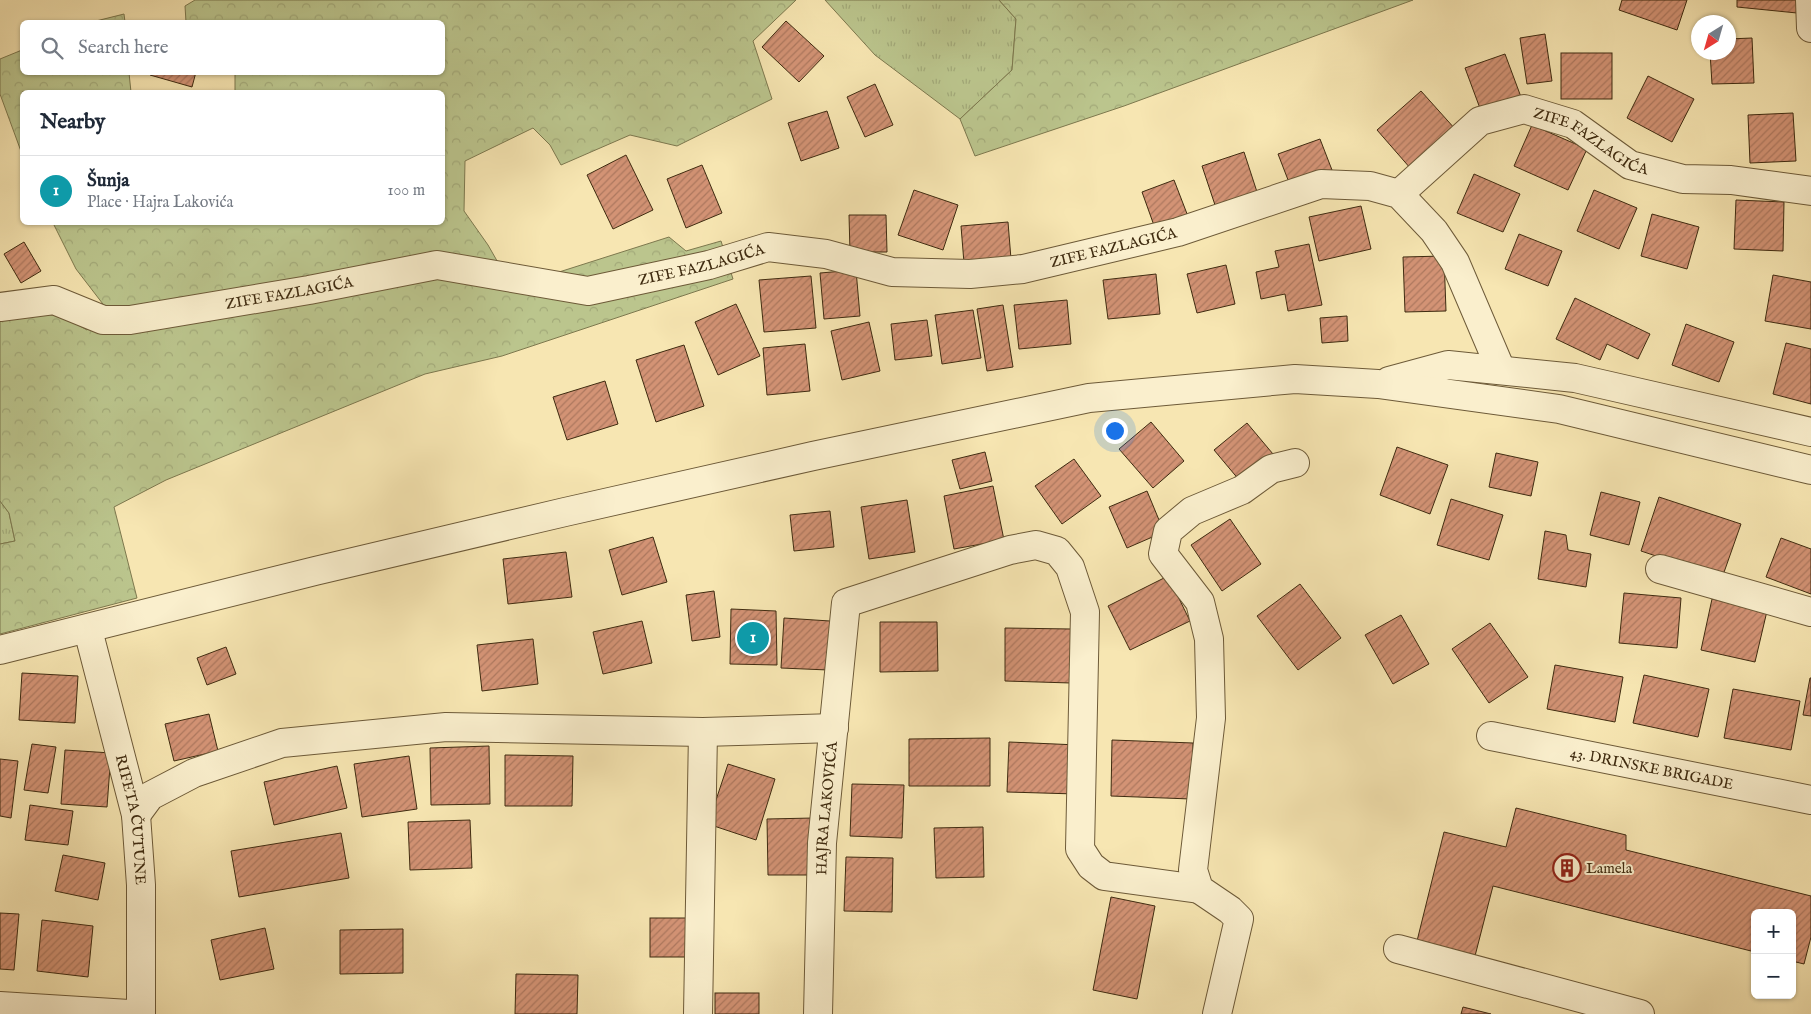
<!DOCTYPE html>
<meta charset="utf-8">
<style>
body{margin:0;font-family:"IM FELL English",serif;background:#f6f6f7;color:#1f2937}
.controls{position:absolute;right:15px;bottom:15px;display:grid;overflow:hidden;border-radius:8px;box-shadow:0 1px 4px #0004}
.controls button{width:45px;height:45px;display:grid;place-items:center;padding:0;border:0;border-bottom:1px solid #e0e1e3;background:#fff;color:#1f2937;font:25px sans-serif}
.compass{position:absolute;left:1691px;top:15px;width:45px;height:45px;border-radius:50%;background:#fff;box-shadow:0 1px 4px #0004;rotate:217deg}
.you{position:absolute;left:1114px;top:430px;width:18px;height:18px;margin:-12px;border:4px solid #fff;border-radius:50%;background:#1a73e8;box-shadow:0 0 0 8px #1a73e833}
.badge{display:grid;place-items:center;width:32px;height:32px;border-radius:50%;background:#b45309;color:#fff;font-size:16px;font-weight:700}
.pin{position:absolute;translate:-50% -50%;border:2px solid #fff;box-shadow:0 1px 5px #0006}
.list{margin:0;padding:0;list-style:none}
h2{display:flex;justify-content:space-between;align-items:center;height:65px;margin:0;padding:0 20px;font-size:21px}
h2 small{font-size:16px;font-weight:400;color:#747a83}
.list li{display:grid;grid-template-columns:32px 1fr auto;gap:15px;align-items:center;box-sizing:border-box;height:70px;padding:0 20px;border-top:1px solid #e0e1e3}
.list b{display:block;font-size:19px;white-space:nowrap}
.list p{margin:0;font-size:16px;white-space:nowrap;color:#747a83}
.list em{font-size:16px;font-style:normal;color:#747a83}
.icon{flex:none;width:28px;height:28px;fill:none;stroke:currentColor;stroke-width:2;stroke-linecap:round;stroke-linejoin:round}
.map{position:relative;flex:none;width:1811px;height:1014px;overflow:hidden}
.search{position:absolute;background:#fff;box-shadow:0 1px 4px #0004;left:20px;top:20px;width:425px;height:55px;display:flex;align-items:center;gap:12px;box-sizing:border-box;padding:0 18px;border-radius:8px;color:#747a83;font-size:19px}
.panel{position:absolute;background:#fff;box-shadow:0 1px 4px #0004;left:20px;top:90px;width:425px;height:135px;border-radius:8px}
.map>svg:first-child{display:block}
.grass{fill:url(#grass-tufts);stroke:#7d784e}
.forest{fill:url(#forest-crowns);stroke:#7d784e}
.building{fill:url(#building-hatch);stroke:#3f2b10}
.lines{fill:none;stroke-linecap:round;stroke-linejoin:round}
.minor-casing{stroke:#6d5a38;stroke-width:30}
.minor{stroke:#faefcd;stroke-width:28}
.labels{text-anchor:middle;stroke-width:4;stroke-linejoin:round;paint-order:stroke}
.street-label{font-size:15px;fill:#3f2b10;stroke:#faefcd}
.poi-label{font-size:15px;fill:#3f2b10;stroke:#faefcd;text-anchor:start}
</style>
<div class="map">
<svg width="1811" height="1014" viewBox="0 0 1811 1014">
<defs>
<pattern id="grass-tufts" width="24" height="20" patternUnits="userSpaceOnUse" patternTransform="scale(1.25)"><rect width="24" height="20" fill="#bbc58d"/><path d="M3 7l-1-3M5 7V3M7 7l1-3M15 17l-1-3M17 17v-4M19 17l1-3" fill="none" stroke="#a2a979"/></pattern>
<pattern id="forest-crowns" width="20" height="18" patternUnits="userSpaceOnUse" patternTransform="scale(1.25)"><rect width="20" height="18" fill="#bbc58d"/><path d="M2 6a3 3 0 1 1 6 0M12 15a3 3 0 1 1 6 0" fill="none" stroke="#a2a979"/></pattern>
<pattern id="building-hatch" width="6" height="6" patternUnits="userSpaceOnUse" patternTransform="scale(1.25)"><rect width="6" height="6" fill="#d39375"/><path d="M-1 1l2-2M0 6l6-6M5 7l2-2" fill="none" stroke="#ad785f"/></pattern>
</defs>
<rect width="100%" height="100%" fill="#f7e6b2"/>
<filter id="stains"><feTurbulence type="fractalNoise" baseFrequency=".004" numOctaves="4"/><feColorMatrix values="0 0 0 0 .2 0 0 0 0 .09 0 0 0 0 .02 0 0 0 .5 -.17"/></filter>
<radialGradient id="worn" r=".72"><stop offset=".6" stop-color="#630" stop-opacity="0"/><stop offset="1" stop-color="#630" stop-opacity=".3"/></radialGradient>
<g class="grass">
<polygon points="825,0 999,0 1016,19 1012,70 960,119 875,55"/>
<polygon points="0,501 9,513 15,541 0,544"/>
</g>
<g class="forest">
<polygon points="195,0 796,0 753,41 772,99 677,146 630,135 561,165 550,145 533,128 465,161 464,211 488,245 512,287 669,237 686,251 721,241 733,279 502,356 425,374 166,480 114,507 137,598 0,634 0,544 15,541 9,513 0,501 0,311 57,313 87,330 106,308 76,269 53,223 442,222 442,92 235,92 235,73 442,72 442,22 186,22 185,6"/>
<polygon points="999,0 1413,0 1124,106 975,156 960,119 1012,70 1016,19"/>
<polygon points="124,14 125,22 92,22"/>
<polygon points="22,50 22,72 129,73 131,92 22,92 22,154 0,94 0,59"/>
</g>
<g class="building">
<polygon points="1622,0 1687,0 1677,30 1619,10"/>
<polygon points="1737,0 1798,0 1797,13 1737,7"/>
<polygon points="786,21 824,56 799,82 762,47"/>
<polygon points="1545,34 1552,81 1527,84 1520,38"/>
<polygon points="1752,38 1754,83 1712,84 1710,52 1728,52 1728,39"/>
<rect x="1561" y="53" width="51" height="46"/>
<polygon points="1505,54 1521,97 1481,111 1465,68"/>
<polygon points="151,72 196,72 192,87 150,75"/>
<polygon points="1648,76 1694,99 1672,142 1627,118"/>
<polygon points="875,84 893,125 865,137 847,97"/>
<polygon points="1421,91 1456,130 1411,169 1377,130"/>
<polygon points="827,111 839,148 801,161 788,123"/>
<polygon points="1793,113 1796,161 1750,163 1748,115"/>
<polygon points="1532,125 1587,149 1568,190 1514,166"/>
<polygon points="1320,139 1332,170 1290,185 1278,154"/>
<polygon points="1244,152 1258,195 1216,208 1202,166"/>
<polygon points="626,155 653,210 613,229 587,175"/>
<polygon points="702,165 722,213 686,228 667,179"/>
<polygon points="1474,174 1520,194 1503,232 1457,213"/>
<polygon points="1174,180 1189,219 1156,231 1142,192"/>
<polygon points="914,190 958,205 943,250 898,235"/>
<polygon points="1594,190 1637,208 1619,249 1577,231"/>
<polygon points="1736,200 1784,202 1783,251 1734,249"/>
<polygon points="1361,206 1371,249 1319,261 1309,217"/>
<polygon points="1652,214 1699,227 1687,269 1641,256"/>
<polygon points="849,215 886,215 887,252 850,252"/>
<polygon points="1008,222 1011,259 964,263 961,226"/>
<polygon points="1519,234 1562,251 1548,286 1505,269"/>
<polygon points="24,242 41,271 21,283 4,254"/>
<polygon points="1309,244 1322,305 1288,311 1285,294 1261,299 1256,272 1279,267 1275,251"/>
<polygon points="1444,256 1446,311 1405,312 1403,257"/>
<polygon points="1226,265 1235,304 1197,313 1187,274"/>
<polygon points="856,270 860,316 824,319 820,273"/>
<polygon points="1156,274 1160,314 1108,319 1103,280"/>
<polygon points="1773,275 1811,282 1811,329 1765,321"/>
<polygon points="811,276 816,328 764,332 759,280"/>
<polygon points="1575,298 1650,334 1638,359 1607,344 1600,360 1556,339"/>
<polygon points="1067,300 1071,344 1019,349 1014,305"/>
<polygon points="736,304 760,356 718,375 695,322"/>
<polygon points="1003,305 1013,367 987,371 977,309"/>
<polygon points="973,310 981,358 942,364 935,315"/>
<polygon points="1347,316 1348,341 1322,343 1320,318"/>
<polygon points="927,320 932,356 895,360 891,324"/>
<polygon points="869,322 880,371 842,380 831,331"/>
<polygon points="1686,324 1734,342 1719,382 1672,365"/>
<polygon points="1786,343 1811,349 1811,404 1773,394"/>
<polygon points="805,344 810,391 767,395 763,348"/>
<polygon points="684,345 704,406 656,422 636,360"/>
<polygon points="605,381 618,424 567,440 553,397"/>
<polygon points="1151,422 1184,461 1153,488 1119,449"/>
<polygon points="1247,423 1273,454 1240,481 1214,450"/>
<polygon points="1397,447 1448,465 1430,514 1380,495"/>
<polygon points="985,452 992,481 960,489 952,460"/>
<polygon points="1496,453 1538,462 1531,496 1489,487"/>
<polygon points="1074,459 1101,496 1062,524 1035,486"/>
<polygon points="993,486 1004,540 954,549 944,496"/>
<polygon points="1147,491 1164,532 1127,548 1109,507"/>
<polygon points="1601,492 1640,502 1629,545 1590,535"/>
<polygon points="1659,497 1741,524 1722,578 1641,551"/>
<polygon points="1451,499 1503,515 1489,560 1437,545"/>
<polygon points="907,500 915,552 869,559 861,507"/>
<polygon points="830,511 834,547 794,551 790,515"/>
<polygon points="1230,519 1261,564 1222,591 1191,545"/>
<polygon points="1545,531 1566,535 1568,550 1591,554 1586,587 1538,579"/>
<polygon points="653,537 667,582 622,595 609,550"/>
<polygon points="1781,538 1811,549 1811,594 1766,577"/>
<polygon points="566,552 572,597 508,604 503,559"/>
<polygon points="1168,576 1190,621 1130,650 1108,606"/>
<polygon points="1300,584 1341,638 1298,670 1257,616"/>
<polygon points="714,591 720,637 692,641 686,595"/>
<polygon points="1624,593 1681,598 1677,648 1619,643"/>
<polygon points="1712,599 1767,611 1755,662 1701,650"/>
<polygon points="731,609 776,611 777,665 730,664"/>
<polygon points="1401,615 1429,664 1393,684 1365,635"/>
<polygon points="784,618 830,621 828,670 781,668"/>
<polygon points="642,621 652,663 603,674 593,632"/>
<polygon points="880,622 937,622 938,671 880,672"/>
<polygon points="1490,623 1528,677 1489,703 1452,649"/>
<polygon points="1005,628 1071,629 1071,683 1005,681"/>
<polygon points="533,639 538,684 482,691 477,645"/>
<polygon points="226,647 236,674 207,685 197,658"/>
<polygon points="1555,665 1623,677 1615,722 1547,709"/>
<polygon points="22,673 78,676 75,723 19,720"/>
<polygon points="1644,675 1709,689 1698,737 1633,723"/>
<polygon points="1810,678 1811,678 1811,716 1803,715"/>
<polygon points="1733,689 1800,701 1791,750 1724,738"/>
<polygon points="209,714 218,751 174,761 165,724"/>
<polygon points="990,738 990,786 909,786 909,739"/>
<polygon points="1112,740 1193,743 1191,799 1111,796"/>
<polygon points="1009,742 1078,745 1076,794 1007,792"/>
<polygon points="32,744 56,747 48,793 24,790"/>
<polygon points="489,746 490,804 431,805 430,748"/>
<polygon points="65,750 111,753 107,807 61,804"/>
<polygon points="505,755 573,756 572,806 505,806"/>
<polygon points="409,756 417,809 362,817 354,764"/>
<polygon points="0,759 18,761 11,818 0,816"/>
<polygon points="728,764 775,779 756,840 708,824"/>
<polygon points="337,766 347,808 274,825 264,782"/>
<polygon points="852,784 904,785 902,838 850,836"/>
<polygon points="30,805 73,811 68,845 25,840"/>
<polygon points="1516,808 1626,835 1626,850 1811,896 1811,937 1804,964 1792,961 1792,913 1755,913 1755,952 1493,886 1475,956 1417,941 1444,832 1506,847"/>
<polygon points="813,818 813,875 768,875 767,819"/>
<polygon points="470,820 472,868 410,870 408,822"/>
<polygon points="983,827 984,877 936,878 934,828"/>
<polygon points="341,833 349,878 239,897 231,851"/>
<polygon points="63,855 105,863 98,900 55,891"/>
<polygon points="846,857 893,858 892,912 844,911"/>
<polygon points="1111,897 1155,906 1137,999 1093,990"/>
<polygon points="0,913 19,914 14,970 0,969"/>
<rect x="650" y="918" width="41" height="39"/>
<polygon points="42,920 93,926 88,977 37,971"/>
<polygon points="265,928 274,969 220,980 211,940"/>
<polygon points="403,929 403,973 340,974 340,930"/>
<polygon points="516,974 578,975 577,1014 515,1014"/>
<rect x="715" y="993" width="44" height="21"/>
<polygon points="1463,1007 1491,1014 1461,1014"/>
</g>
<g class="lines">
<defs>
<g id="minor">
<polyline points="1810,0 1811,28"/>
<path id="s1" d="M1399,194L1480,121L1524,109L1573,124L1630,165L1683,179L1731,180L1811,191"/>
<path id="s2" d="M0,307L54,300L103,320H130L309,290L437,265L588,291L709,265L768,247L826,254L892,272L970,274L1023,269L1178,232L1321,184L1370,186L1399,194L1434,231L1455,262L1501,370"/>
<polyline points="1389,381 1448,365 1575,378 1811,432"/>
<polyline points="1660,569 1811,612"/>
<path id="s3" d="M88,630L136,815L141,885V1014"/>
<polyline points="0,650 315,571 565,512 813,456 1089,398 1295,379 1378,384 1559,409 1811,470"/>
<path id="s4" d="M1491,736L1811,800"/>
<polyline points="136,815 150,796 194,773 282,743 446,727 703,732 834,728"/>
<polyline points="1398,949 1640,1014"/>
<polyline points="0,1006 129,1014"/>
<polyline points="698,1014 703,732"/>
<path id="s5" d="M818,1014L822,843L846,603L1010,550L1036,545L1057,551L1070,567L1085,612L1080,849L1091,866L1104,876L1199,889"/>
<polyline points="1217,1014 1239,919 1230,910 1199,889 1193,870 1211,718 1209,639 1200,602 1163,554 1168,531 1192,511 1242,490 1271,469 1295,463"/>
</g>
</defs>
<use href="#minor" class="minor-casing"/>
<use href="#minor" class="minor"/>
</g>
<defs>
<symbol id="building-ring" viewBox="-11 -11 22 22"><circle r="9.5" fill="#faefcd" stroke="#8f2418" stroke-width="1.5"/><path d="M-4-6H4V6H1V3H-1V6H-4ZM-2.5-4.3h1.7v1.8h-1.7ZM.8-4.3h1.7v1.8H.8ZM-2.5-1h1.7V.8h-1.7ZM.8-1h1.7V.8H.8Z" fill="#8f2418"/></symbol>
</defs>
<g fill-rule="evenodd">
<use href="#building-ring" x="1551" y="852" width="32" height="32"/>
</g>
<g class="labels">
<g class="street-label">
<text dy="5" stroke="none"><textPath href="#s1" startOffset="230">ZIFE FAZLAGIĆA</textPath></text>
<text dy="5" stroke="none"><textPath href="#s2" startOffset="1136">ZIFE FAZLAGIĆA</textPath></text>
<text dy="5" stroke="none"><textPath href="#s2" startOffset="716">ZIFE FAZLAGIĆA</textPath></text>
<text dy="5" stroke="none"><textPath href="#s2" startOffset="296">ZIFE FAZLAGIĆA</textPath></text>
<text dy="5" stroke="none"><textPath href="#s4" startOffset="164">43. DRINSKE BRIGADE</textPath></text>
<text dy="5" stroke="none"><textPath href="#s5" startOffset="206">HAJRA LAKOVIĆA</textPath></text>
<text dy="5" stroke="none"><textPath href="#s3" startOffset="195">RIFETA ČUTUNE</textPath></text>
</g>
<g class="poi-label">
<text x="1586" y="873">Lamela</text>
</g>
</g>
<rect width="100%" height="100%" filter="url(#stains)"/>
<rect width="100%" height="100%" fill="url(#worn)"/>
</svg>
<div class="controls">
<button>+</button>
<button>−</button>
</div>
<svg class="compass" viewBox="-18 -18 36 36"><path d="M0-13l5 13h-10z" fill="#e53935"/><path d="M0 13l5-13h-10z" fill="#747a83"/></svg>
<div class="you"></div>
<div class="pin badge" style="left:753px;top:638px;background:#0f9aa8">1</div>
<div class="search"><svg class="icon" aria-label="search" viewBox="0 0 24 24"><circle cx="10" cy="10" r="6"/><path d="M15 15l6 6"/></svg>Search here</div>
<section class="panel">
<h2>Nearby<small></small></h2>
<ul class="list">
<li><span class="badge" style="background:#0f9aa8">1</span><div><b>Šunja</b><p>Place · Hajra Lakovića</p></div><em>100 m</em></li>
</ul>
</section>
</div>
